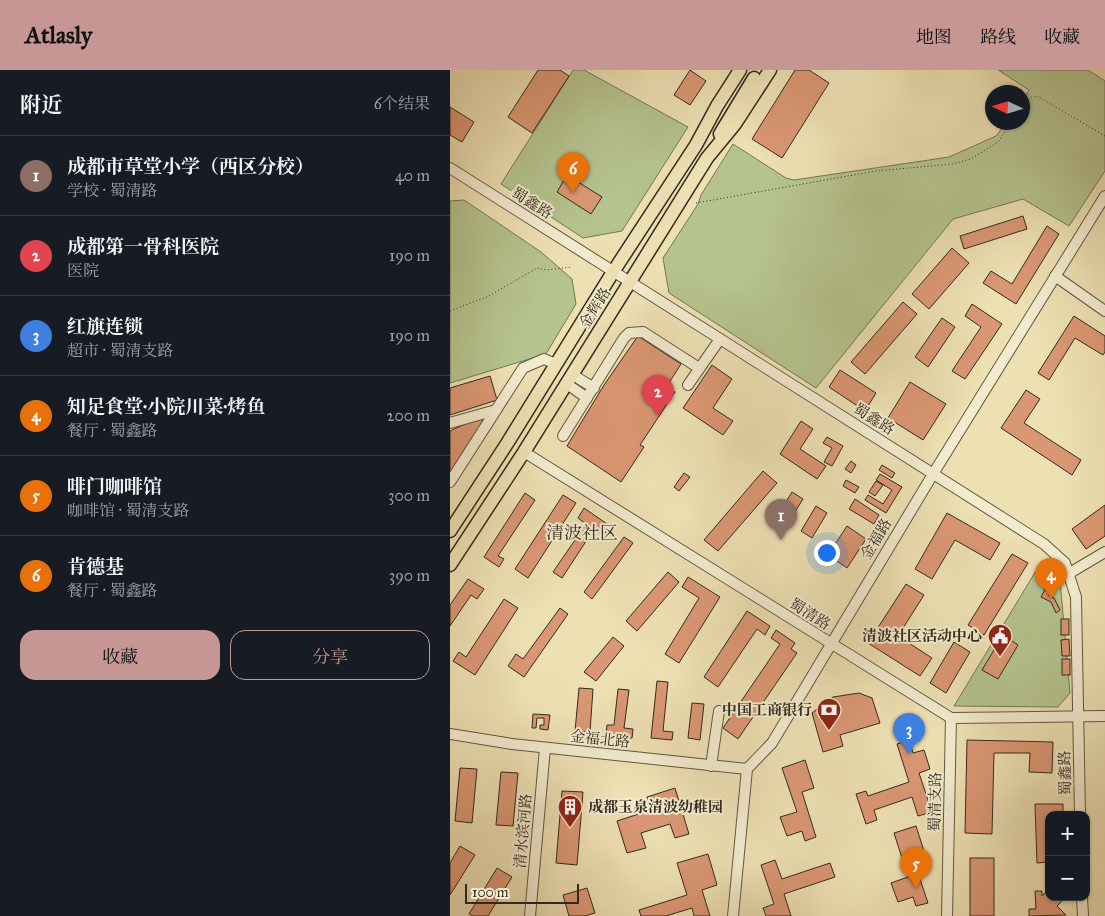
<!DOCTYPE html>
<html lang="zh">
<meta charset="utf-8">
<style>
body{margin:0;font-family:"IM FELL Great Primer","Noto Serif SC",serif;background:#20242c;color:#f1f3f6}
.controls{position:absolute;right:15px;bottom:15px;display:grid;overflow:hidden;border-radius:10px;box-shadow:0 1px 4px #0004}
.controls button{width:45px;height:45px;display:grid;place-items:center;padding:0;border:0;border-bottom:1px solid #363941;background:#171b24;color:#f1f3f6;font:25px sans-serif}
.compass{position:absolute;left:535px;top:15px;width:45px;height:45px;border-radius:50%;background:#171b24;box-shadow:0 1px 4px #0004;rotate:274deg}
.scale{position:absolute;left:15px;bottom:12px;width:114px;box-sizing:border-box;padding-left:5px;border:2px solid #33291f;border-top:0;font-size:14px;line-height:18px;white-space:nowrap;color:#33291f;-webkit-text-stroke:4px #f3ebce;paint-order:stroke}
.you{position:absolute;left:376px;top:482px;width:18px;height:18px;margin:-12px;border:4px solid #fff;border-radius:50%;background:#1a73e8;box-shadow:0 0 0 8px #1a73e833}
.badge{display:grid;place-items:center;width:32px;height:32px;border-radius:50%;background:#c59692;color:#fff;font-size:16px;font-weight:700}
.pin{position:absolute;translate:-50% -41px;filter:drop-shadow(0 1px 2px #0008)}
.pin::after{content:'';position:absolute;top:26px;width:18px;height:15px;background:inherit;clip-path:polygon(0 0,100% 0,50% 100%)}
.list{margin:0;padding:0;list-style:none}
h2{display:flex;justify-content:space-between;align-items:center;height:65px;margin:0;padding:0 20px;font-size:21px}
h2 small{font-size:16px;font-weight:400;color:#9ea1a6}
.list li{display:grid;grid-template-columns:32px 1fr auto;gap:15px;align-items:center;box-sizing:border-box;height:80px;padding:0 20px;border-top:1px solid #363941}
.list b{display:block;font-size:19px;white-space:nowrap}
.list p{margin:0;font-size:16px;white-space:nowrap;color:#9ea1a6}
.list em{font-size:16px;font-style:normal;color:#9ea1a6}
.actions{display:flex;gap:10px;padding:15px 20px}
.actions a{flex:1;padding:11px 0;border:1px solid #c59692;border-radius:15px;text-align:center;font-size:18px;color:#c59692}
.actions .main{background:#c59692;color:#111}
.map{position:relative;flex:none;width:655px;height:846px;overflow:hidden}
header{display:flex;align-items:center;gap:30px;box-sizing:border-box;height:70px;padding:0 25px;background:#c59692;color:#111}
header strong{font-size:24px}
nav{display:flex;gap:28px;margin-inline-start:auto;font-size:18px}
main{display:flex}
aside{flex:1;background:#171b24}
.map>svg:first-child{display:block}
.green{fill:#b5c38f;stroke:#747657}
.building{fill:#da9773;stroke:#33291f}
.lines{fill:none;stroke-linecap:round;stroke-linejoin:round}
.minor-casing{stroke:#625744;stroke-width:12}
.major-casing{stroke:#33291f;stroke-width:15}
.path{stroke:#33291f;stroke-width:1;stroke-dasharray:1 2.5;stroke-linecap:butt}
.minor{stroke:#f3ebce;stroke-width:10}
.major{stroke:#ede0b3;stroke-width:12}
.labels{text-anchor:middle;stroke-width:4;stroke-linejoin:round;paint-order:stroke}
.street-label{font-size:15px;fill:#33291f;stroke:#f3ebce}
.poi-label{font-size:15px;font-weight:bold;fill:#33291f;stroke:#f3ebce;text-anchor:end}
.quarter-label{font-size:18px;fill:#33291f;stroke:#f3ebce}
</style>
<header>
<strong>Atlasly</strong>
<nav><a>地图</a><a>路线</a><a>收藏</a></nav>
</header>
<main>
<aside>
<h2>附近<small>6个结果</small></h2>
<ul class="list">
<li><span class="badge" style="background:#8d6e63">1</span><div><b>成都市草堂小学（西区分校）</b><p>学校 · 蜀清路</p></div><em>40 m</em></li>
<li><span class="badge" style="background:#e0444e">2</span><div><b>成都第一骨科医院</b><p>医院</p></div><em>190 m</em></li>
<li><span class="badge" style="background:#3f7fe0">3</span><div><b>红旗连锁</b><p>超市 · 蜀清支路</p></div><em>190 m</em></li>
<li><span class="badge" style="background:#e8710a">4</span><div><b>知足食堂·小院川菜·烤鱼</b><p>餐厅 · 蜀鑫路</p></div><em>200 m</em></li>
<li><span class="badge" style="background:#e8710a">5</span><div><b>啡门咖啡馆</b><p>咖啡馆 · 蜀清支路</p></div><em>300 m</em></li>
<li><span class="badge" style="background:#e8710a">6</span><div><b>肯德基</b><p>餐厅 · 蜀鑫路</p></div><em>390 m</em></li>
</ul>
<div class="actions"><a class="main">收藏</a><a>分享</a></div>
</aside>
<div class="map">
<svg width="655" height="846" viewBox="0 0 655 846">
<rect width="100%" height="100%" fill="#ede0b3"/>
<filter id="stains"><feTurbulence type="fractalNoise" baseFrequency=".004" numOctaves="4"/><feColorMatrix values="0 0 0 0 .2 0 0 0 0 .09 0 0 0 0 .02 0 0 0 .5 -.17"/></filter>
<radialGradient id="worn" r=".72"><stop offset=".6" stop-color="#630" stop-opacity="0"/><stop offset="1" stop-color="#630" stop-opacity=".3"/></radialGradient>
<g class="green">
<polygon points="123,0 134,0 238,57 172,161 133,168 51,114"/>
<polygon points="548,0 638,0 655,11 655,101 619,156 573,129 503,149 366,318 219,223 213,188 248,134 251,125 283,74 336,108 344,110 499,87 546,66 556,53 572,52 573,30 579,20"/>
<polygon points="14,130 91,182 122,209 126,234 96,284 0,313 0,131"/>
<polygon points="592,491 605,500 610,510 620,623 608,637 504,636"/>
</g>
<g class="building">
<polygon points="88,0 110,0 119,6 82,63 58,47"/>
<polygon points="240,0 256,11 240,35 224,25"/>
<polygon points="345,0 359,0 379,13 332,88 302,69"/>
<polygon points="0,37 24,52 12,72 0,65"/>
<polygon points="117,105 152,127 141,144 107,122"/>
<polygon points="573,146 577,159 514,179 510,166"/>
<polygon points="597,156 609,164 566,234 533,213 541,201 562,214"/>
<polygon points="502,178 519,193 479,239 462,224"/>
<polygon points="453,232 467,244 415,304 401,292"/>
<polygon points="522,234 552,254 515,309 502,301 531,257 515,246"/>
<polygon points="624,246 655,266 655,282 653,285 625,268 599,310 588,303"/>
<polygon points="492,248 505,257 478,297 465,287"/>
<polygon points="188,266 231,294 217,316 225,322 190,375 194,377 171,412 117,376 154,315"/>
<polygon points="262,295 282,309 263,338 283,351 273,365 233,338"/>
<polygon points="390,300 426,323 415,341 379,317"/>
<polygon points="40,306 47,330 0,345 0,318"/>
<polygon points="460,312 496,334 473,370 438,348"/>
<polygon points="576,320 590,329 574,353 631,390 622,405 551,358"/>
<polygon points="28,348 35,352 0,406 0,361"/>
<polygon points="351,351 363,359 350,379 376,396 367,409 330,384"/>
<polygon points="377,367 393,376 382,396 374,392 382,378 373,373"/>
<polygon points="401,391 406,395 401,403 395,399"/>
<polygon points="432,395 445,403 442,408 429,400"/>
<polygon points="313,401 327,413 268,481 254,470"/>
<polygon points="234,403 240,407 229,421 224,417"/>
<polygon points="430,404 452,417 436,443 415,430 418,425 433,434 442,420 426,410"/>
<polygon points="396,410 409,417 405,423 393,416"/>
<polygon points="426,411 433,415 425,426 419,422"/>
<polygon points="342,422 353,429 338,453 327,446"/>
<polygon points="75,423 85,430 48,486 54,489 49,497 34,487"/>
<polygon points="113,425 126,433 78,508 65,499"/>
<polygon points="405,429 429,445 424,454 399,439"/>
<polygon points="655,435 655,466 636,479 622,459"/>
<polygon points="366,436 377,443 362,468 351,461"/>
<polygon points="134,438 160,456 154,465 144,459 112,508 103,502 136,454 128,448"/>
<polygon points="497,443 550,473 540,490 505,470 482,509 465,499"/>
<polygon points="397,456 416,469 397,498 378,485"/>
<polygon points="174,467 183,473 142,529 134,522"/>
<polygon points="562,484 578,493 534,565 518,555"/>
<polygon points="218,502 229,512 187,561 176,551"/>
<polygon points="238,507 270,527 229,593 215,584 249,528 232,517"/>
<polygon points="601,508 606,511 598,525 604,528 610,540 606,543 601,532 591,527"/>
<polygon points="18,509 34,519 27,529 21,525 0,556 0,535"/>
<polygon points="456,514 474,525 448,566 482,588 470,606 418,573"/>
<polygon points="54,529 68,538 25,605 3,591 9,582 16,587"/>
<polygon points="110,538 118,544 74,607 58,596 66,584 73,589"/>
<polygon points="297,541 320,556 315,565 307,559 268,617 254,607"/>
<rect x="611" y="549" width="8" height="16"/>
<polygon points="326,560 345,573 341,579 347,583 288,669 273,658 330,574 321,568"/>
<polygon points="553,565 568,575 548,609 532,600"/>
<polygon points="163,567 174,576 146,611 134,602"/>
<polygon points="619,569 620,586 612,586 611,570"/>
<polygon points="504,572 520,582 496,623 480,613"/>
<rect x="612" y="589" width="8" height="16"/>
<polygon points="207,611 218,612 213,661 223,662 222,670 201,668"/>
<polygon points="129,618 143,619 140,662 125,661"/>
<polygon points="168,619 179,620 174,658 183,659 182,668 156,665 157,655 164,655"/>
<polygon points="409,623 422,628 430,653 390,665 393,676 373,682 362,643 383,627"/>
<polygon points="242,633 254,634 250,670 238,668"/>
<polygon points="83,644 100,645 98,660 90,659 90,655 94,655 94,648 87,648 86,658 82,658"/>
<polygon points="459,670 463,683 474,680 480,699 469,703 482,742 468,746 462,727 424,740 427,750 416,754 406,724 416,721 418,726 459,712 447,674"/>
<polygon points="517,670 603,672 602,703 579,702 580,683 544,683 542,764 515,763"/>
<polygon points="355,690 364,718 352,722 366,767 355,771 352,761 337,766 330,747 347,742 332,698"/>
<polygon points="10,698 27,699 22,753 5,751"/>
<polygon points="51,702 68,703 63,756 46,755"/>
<polygon points="225,718 239,764 225,768 220,754 191,763 196,778 177,783 167,751 201,740 197,727"/>
<polygon points="112,721 133,722 127,795 106,793"/>
<polygon points="585,734 613,734 613,745 599,745 599,792 587,793"/>
<polygon points="466,756 475,784 463,788 478,833 466,836 463,827 448,832 441,813 458,807 444,763"/>
<polygon points="10,776 25,785 0,825 0,793"/>
<polygon points="258,784 267,815 252,820 260,846 244,846 242,838 216,846 191,846 189,840 237,825 227,793"/>
<rect x="520" y="788" width="24" height="58"/>
<polygon points="325,790 332,809 380,793 385,807 334,824 341,846 316,846 313,838 324,834 311,795"/>
<polygon points="47,798 62,807 38,846 23,846 19,844"/>
<polygon points="137,818 145,843 135,846 119,846 113,825"/>
<polygon points="599,819 599,827 615,828 607,836 616,845 579,846 579,839 586,839 585,821 592,821 592,826"/>
</g>
<g class="lines">
<defs>
<g id="minor">
<polyline points="0,98 594,474 615,493 626,527 630,745"/>
<polyline points="605,206 655,241"/>
<polyline points="123,305 144,318"/>
<polyline points="117,314 137,328"/>
<polyline points="238,315 270,269"/>
<polyline points="0,353 46,340"/>
<polyline points="113,366 174,268 179,263 193,262 249,298"/>
<polyline points="74,382 501,648 655,646"/>
<polyline points="0,412 73,298 94,289 106,294"/>
<polyline points="618,504 655,482"/>
<polyline points="0,664 62,674 297,699"/>
<polyline points="261,696 269,641"/>
<polyline points="632,827 633,846"/>
<polyline points="80,846 95,678"/>
<polyline points="283,846 297,699 322,673 483,404 655,126"/>
<polyline points="497,846 501,648"/>
</g>
<g id="major">
<polyline points="270,64 304,8"/>
<polyline points="0,461 58,372 163,202 246,75 267,36 290,0"/>
<polyline points="0,495 74,382 257,88 285,54 320,0"/>
</g>
</defs>
<use href="#minor" class="minor-casing"/>
<use href="#major" class="major-casing"/>
<g class="path">
<polyline points="572,38 580,28 587,26 655,66"/>
<polyline points="246,133 426,101 502,94 521,89 548,72 562,52"/>
<polyline points="0,241 39,226 87,198 97,200 121,197"/>
</g>
<use href="#minor" class="minor"/>
<use href="#major" class="major"/>
</g>
<defs>
<symbol id="civic-pin" viewBox="-11 -11 22 30"><path d="M0 17L-7.5 6A9.5 9.5 0 1 1 7.5 6Z" fill="#8f2418" stroke="#f3ebce"/><path d="M-.6-6.5H3V-4.5H.6V-3L4-1V1h2V6H-6V1h2V-1L-.6-3ZM-1.2 2.5V6h2.4V2.5Z" fill="#fff"/></symbol>
<symbol id="bank-pin" viewBox="-11 -11 22 30"><path d="M0 17L-7.5 6A9.5 9.5 0 1 1 7.5 6Z" fill="#8f2418" stroke="#f3ebce"/><path d="M-6-4H6V4H-6ZM0-2.3a2.3 2.3 0 1 0 0 4.6a2.3 2.3 0 1 0 0-4.6Z" fill="#fff"/></symbol>
<symbol id="building-pin" viewBox="-11 -11 22 30"><path d="M0 17L-7.5 6A9.5 9.5 0 1 1 7.5 6Z" fill="#8f2418" stroke="#f3ebce"/><path d="M-4-6H4V6H1V3H-1V6H-4ZM-2.5-4.3h1.7v1.8h-1.7ZM.8-4.3h1.7v1.8H.8ZM-2.5-1h1.7V.8h-1.7ZM.8-1h1.7V.8H.8Z" fill="#fff"/></symbol>
</defs>
<g fill-rule="evenodd">
<use href="#civic-pin" x="536" y="552" width="28" height="38"/>
<use href="#bank-pin" x="365" y="626" width="28" height="38"/>
<use href="#building-pin" x="106" y="723" width="28" height="38"/>
</g>
<g class="labels">
<g class="street-label">
<text transform="translate(82 133) rotate(32)" y="5">蜀鑫路</text>
<text transform="translate(145 238) rotate(-58)" y="5">金辉路</text>
<text transform="translate(424 349) rotate(32)" y="5">蜀鑫路</text>
<text transform="translate(426 469) rotate(-59)" y="5">金福路</text>
<text transform="translate(360 544) rotate(32)" y="5">蜀清路</text>
<text transform="translate(150 669) rotate(6)" y="5">金福北路</text>
<text transform="translate(615 703) rotate(-91)" y="5">蜀鑫路</text>
<text transform="translate(485 732) rotate(-89)" y="5">蜀清支路</text>
<text transform="translate(73 761) rotate(-85)" y="5">清水滨河路</text>
</g>
<g class="poi-label">
<text x="532" y="571">清波社区活动中心</text>
<text x="362" y="645">中国工商银行</text>
<text x="138" y="742" text-anchor="start">成都玉泉清波幼稚园</text>
</g>
<g class="quarter-label">
<text x="132" y="469">清波社区</text>
</g>
</g>
<rect width="100%" height="100%" filter="url(#stains)"/>
<rect width="100%" height="100%" fill="url(#worn)"/>
</svg>
<div class="controls">
<button>+</button>
<button>−</button>
</div>
<svg class="compass" viewBox="-18 -18 36 36"><path d="M0-13l5 13h-10z" fill="#e53935"/><path d="M0 13l5-13h-10z" fill="#9ea1a6"/></svg>
<div class="scale">100 m</div>
<div class="you"></div>
<div class="pin badge" style="left:331px;top:470px;background:#8d6e63">1</div>
<div class="pin badge" style="left:208px;top:346px;background:#e0444e">2</div>
<div class="pin badge" style="left:459px;top:684px;background:#3f7fe0">3</div>
<div class="pin badge" style="left:601px;top:529px;background:#e8710a">4</div>
<div class="pin badge" style="left:466px;top:818px;background:#e8710a">5</div>
<div class="pin badge" style="left:123px;top:123px;background:#e8710a">6</div>
</div>
</main>
